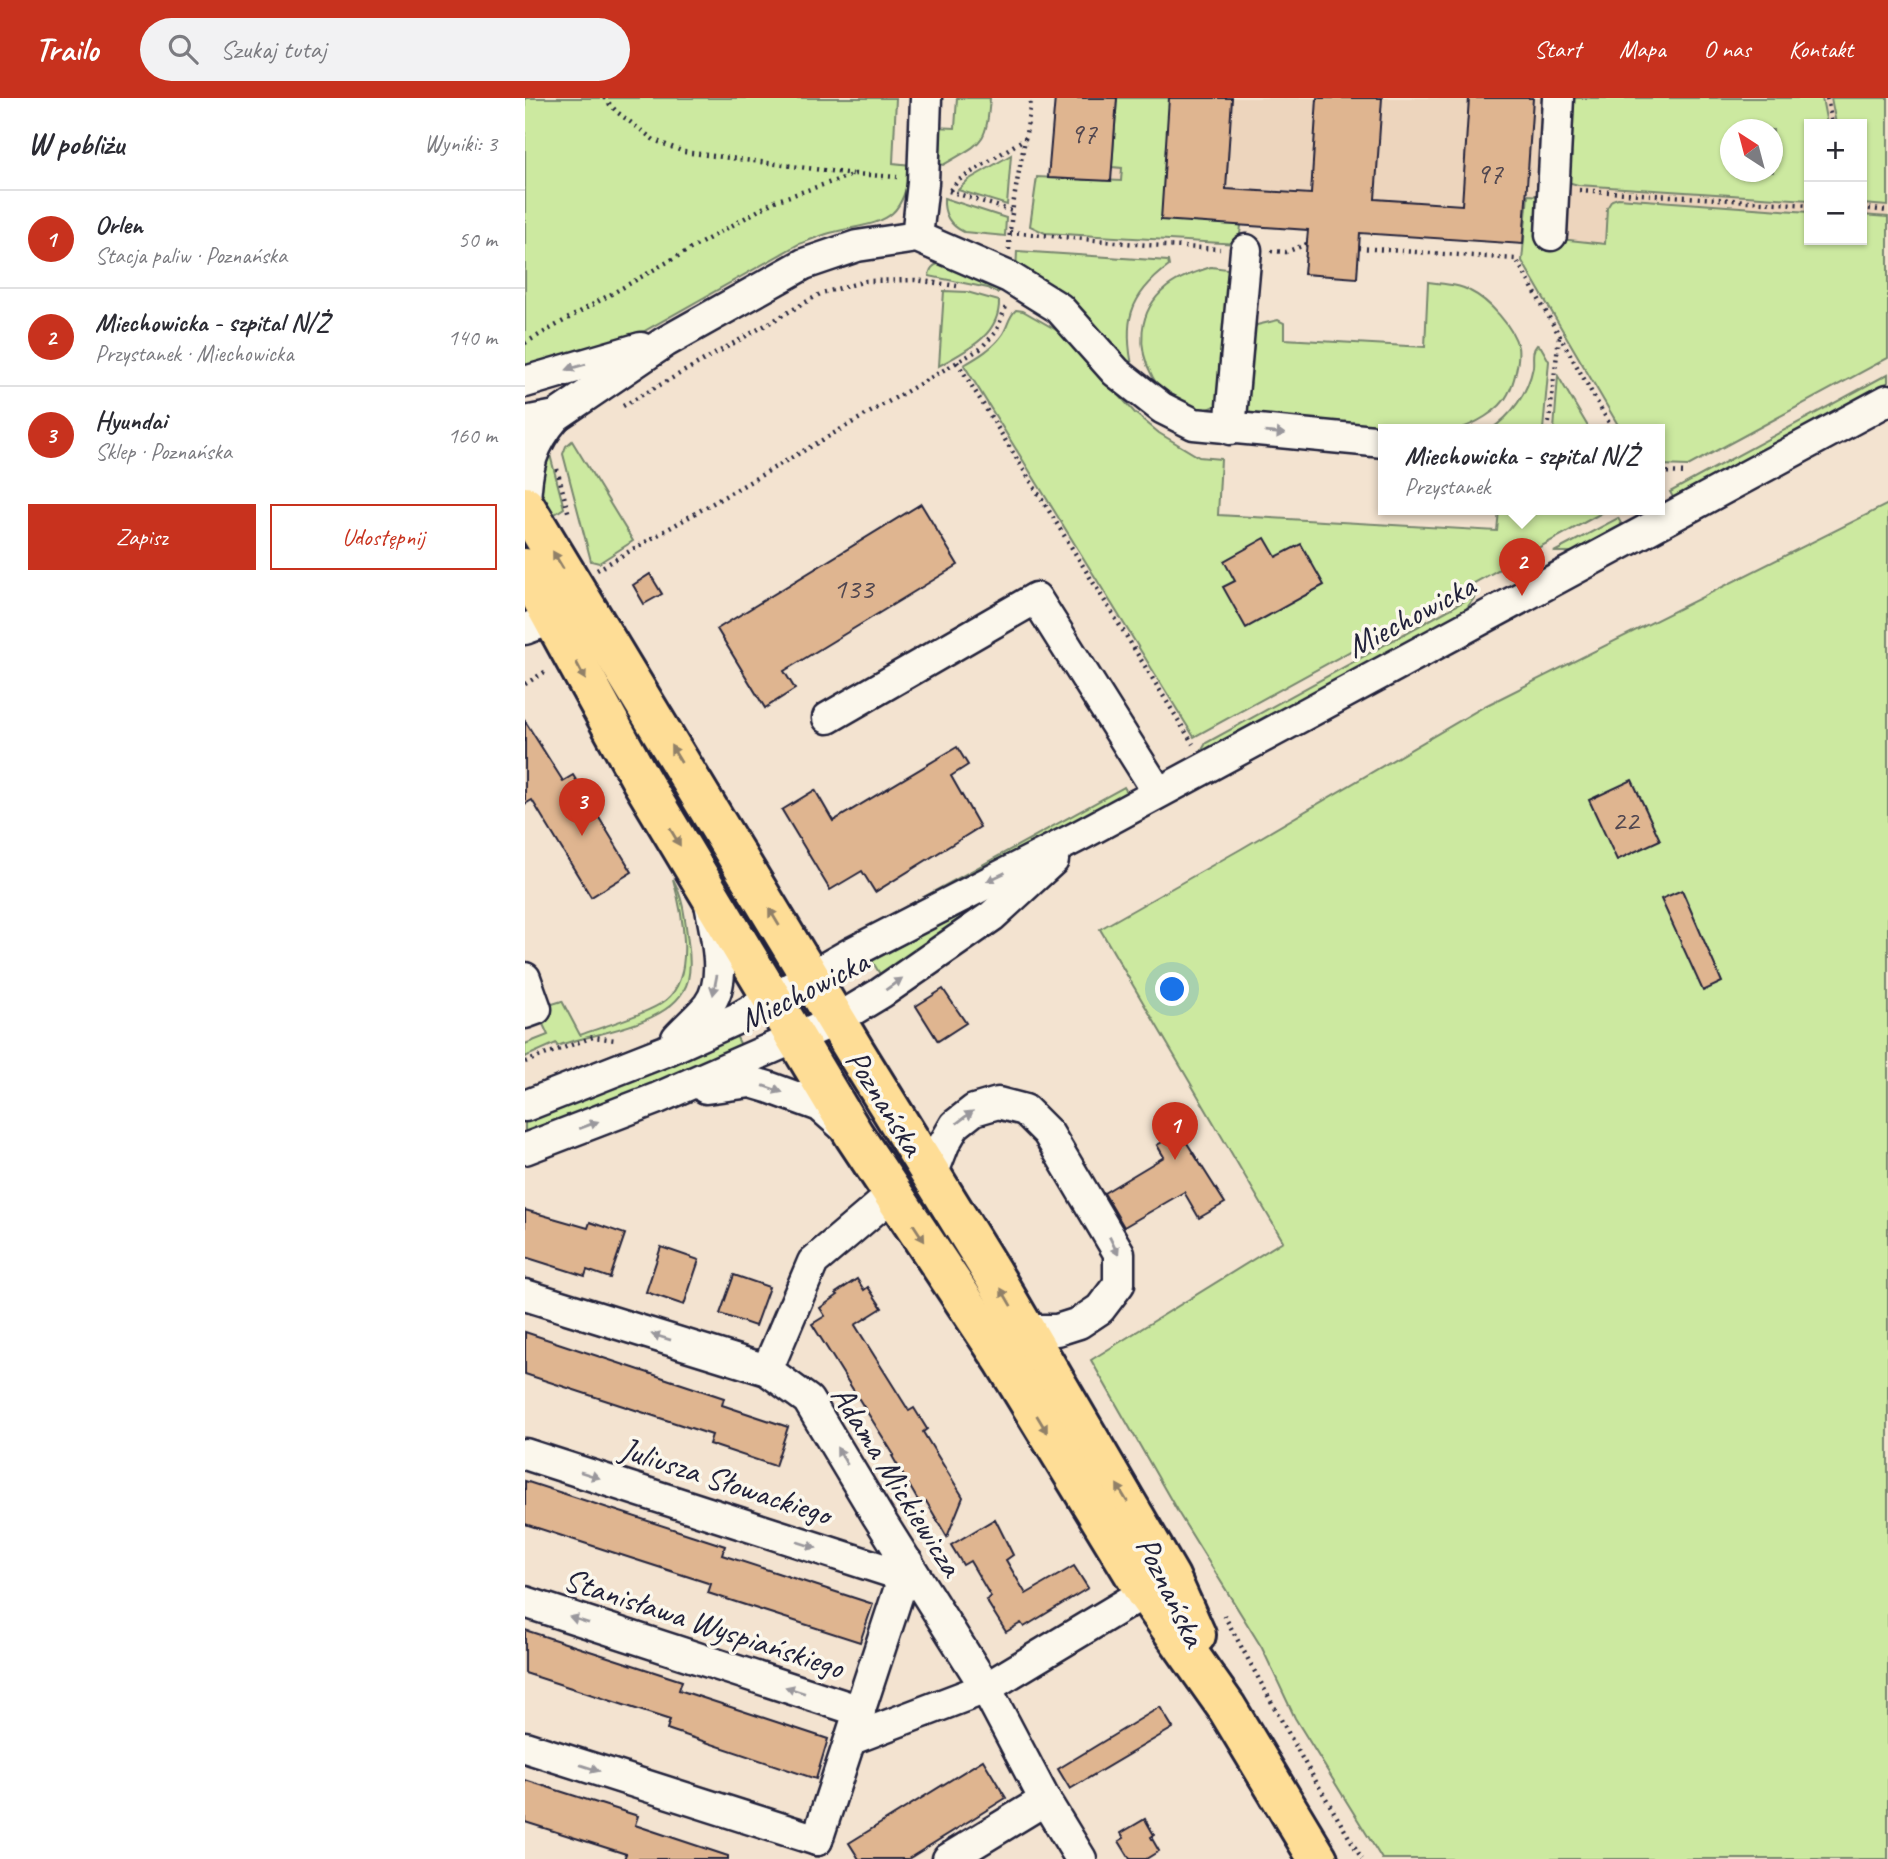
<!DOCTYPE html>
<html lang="pl">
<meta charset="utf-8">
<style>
body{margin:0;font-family:Caveat,sans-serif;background:#f2f2f3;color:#2b2b33}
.controls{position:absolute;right:21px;top:21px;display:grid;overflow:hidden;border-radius:0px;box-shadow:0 2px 5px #0004}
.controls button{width:63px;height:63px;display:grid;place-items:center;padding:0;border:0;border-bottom:2px solid #e1e1e2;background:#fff;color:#2b2b33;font:35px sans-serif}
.compass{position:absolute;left:1195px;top:21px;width:63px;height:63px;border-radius:50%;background:#fff;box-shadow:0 2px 5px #0004;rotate:324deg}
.you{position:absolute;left:648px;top:892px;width:24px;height:24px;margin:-18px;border:5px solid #fff;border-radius:50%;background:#1a73e8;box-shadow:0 0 0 10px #1a73e833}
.badge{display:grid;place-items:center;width:46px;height:46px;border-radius:50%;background:#c8321e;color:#fff;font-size:23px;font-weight:700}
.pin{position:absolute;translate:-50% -58px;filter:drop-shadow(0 2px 4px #0008)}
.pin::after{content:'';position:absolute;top:37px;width:24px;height:21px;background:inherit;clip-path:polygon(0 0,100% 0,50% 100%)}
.popup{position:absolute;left:853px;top:326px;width:287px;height:91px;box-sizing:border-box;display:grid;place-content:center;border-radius:0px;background:#fff;filter:drop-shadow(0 2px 5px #0005);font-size:23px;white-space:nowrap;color:#7c7c81}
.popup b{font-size:26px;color:#2b2b33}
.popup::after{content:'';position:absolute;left:50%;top:100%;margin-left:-14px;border:14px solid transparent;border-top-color:#fff}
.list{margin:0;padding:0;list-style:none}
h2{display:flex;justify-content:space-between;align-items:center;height:91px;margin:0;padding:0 28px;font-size:30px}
h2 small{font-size:23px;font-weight:400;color:#7c7c81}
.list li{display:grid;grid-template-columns:46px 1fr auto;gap:21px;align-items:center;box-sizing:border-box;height:98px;padding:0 28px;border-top:2px solid #e1e1e2}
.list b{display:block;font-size:26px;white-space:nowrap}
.list p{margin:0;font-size:23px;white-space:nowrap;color:#7c7c81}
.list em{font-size:23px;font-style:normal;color:#7c7c81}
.actions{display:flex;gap:14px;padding:21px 28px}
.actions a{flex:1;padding:16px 0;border:2px solid #c8321e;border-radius:0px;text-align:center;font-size:24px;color:#c8321e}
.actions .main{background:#c8321e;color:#fff}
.icon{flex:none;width:38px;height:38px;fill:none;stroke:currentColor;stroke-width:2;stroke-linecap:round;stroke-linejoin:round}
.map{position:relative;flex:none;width:1363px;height:1761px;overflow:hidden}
header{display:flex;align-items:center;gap:42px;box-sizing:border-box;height:98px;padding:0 35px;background:#c8321e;color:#fff}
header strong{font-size:33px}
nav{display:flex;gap:38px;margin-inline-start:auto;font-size:24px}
.search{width:490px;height:63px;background:#f2f2f3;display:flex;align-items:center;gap:18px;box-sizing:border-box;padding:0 24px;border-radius:38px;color:#7c7c81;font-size:26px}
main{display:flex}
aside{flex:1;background:#fff}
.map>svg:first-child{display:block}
.built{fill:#edd5bd;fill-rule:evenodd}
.green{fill:#cce9a0;stroke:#77866e;stroke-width:2;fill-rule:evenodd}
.building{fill:#dfb590;stroke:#22223b;stroke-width:2}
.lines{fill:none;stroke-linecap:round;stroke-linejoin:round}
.minor-casing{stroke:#22223b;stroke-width:35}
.major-casing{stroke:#22223b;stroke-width:44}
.path{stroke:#22223b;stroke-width:4.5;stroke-dasharray:2 5;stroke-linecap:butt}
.minor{stroke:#fbf7ec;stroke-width:30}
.major{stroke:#fedd96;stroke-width:38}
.oneway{fill:#99979c}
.oneway2{fill:#908068}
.labels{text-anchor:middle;stroke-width:7;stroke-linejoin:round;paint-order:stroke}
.number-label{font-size:30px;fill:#514750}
.street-label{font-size:33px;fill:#22223b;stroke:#fbf7ec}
</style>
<header>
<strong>Trailo</strong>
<div class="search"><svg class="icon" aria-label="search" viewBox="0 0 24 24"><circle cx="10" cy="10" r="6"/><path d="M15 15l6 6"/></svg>Szukaj tutaj</div>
<nav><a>Start</a><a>Mapa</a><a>O nas</a><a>Kontakt</a></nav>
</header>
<main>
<aside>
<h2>W pobliżu<small>Wyniki: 3</small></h2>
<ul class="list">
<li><span class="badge">1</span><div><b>Orlen</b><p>Stacja paliw · Poznańska</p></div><em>50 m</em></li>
<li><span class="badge">2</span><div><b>Miechowicka - szpital N/Ż</b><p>Przystanek · Miechowicka</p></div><em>140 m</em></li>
<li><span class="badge">3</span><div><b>Hyundai</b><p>Sklep · Poznańska</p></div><em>160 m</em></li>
</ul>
<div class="actions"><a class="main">Zapisz</a><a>Udostępnij</a></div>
</aside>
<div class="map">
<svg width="1363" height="1761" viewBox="0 0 1363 1761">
<rect width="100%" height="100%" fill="#f3e3d0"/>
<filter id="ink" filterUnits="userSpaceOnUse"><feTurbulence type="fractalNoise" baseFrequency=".0143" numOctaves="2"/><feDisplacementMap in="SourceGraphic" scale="14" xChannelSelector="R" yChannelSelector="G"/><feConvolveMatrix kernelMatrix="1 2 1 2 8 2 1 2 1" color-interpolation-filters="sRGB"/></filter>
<g filter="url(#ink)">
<path class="built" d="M530,0H1363V251L1059,148L999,141L997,146L636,122L523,79ZM1284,26H1337V142H1284ZM1206,32H1248V74H1206Z"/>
<g class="green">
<path d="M0,0H371L368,65L386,67C377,129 357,122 305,135C295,138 285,142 274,146L107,240L0,274Z"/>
<path d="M432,0H465C461,48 458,43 418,67L410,64L411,29L430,30Z"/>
<polygon points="592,0 644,0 716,127 714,146 520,135 505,128 512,79 596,83 597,70 587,69"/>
<path d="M1043,0H1297L1302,26H1284V102L1053,87L1043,84ZM1206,32H1248V74H1206Z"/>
<polygon points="1306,0 1363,0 1363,108 1337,106 1337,26 1311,26"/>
<polygon points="486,57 482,107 433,92 443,82"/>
<polygon points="1003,97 1017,98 1017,139 1080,146 1082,110 1087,102 1093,100 1284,114 1284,142 1337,142 1337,117 1363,119 1363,260 1163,368 1135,367 1135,332 1096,332 997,163"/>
<path d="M419,100L481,120L480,138L439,134C424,127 418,116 419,100Z"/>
<path d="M492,153L643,163L644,168C603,198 598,225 608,272L491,174Z"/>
<path d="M421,164L477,191L472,195L463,190L404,178C405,167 412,166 421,164Z"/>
<path d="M686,169L711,172L696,304C648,342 580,238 642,189C655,179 671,174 686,169Z"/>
<path d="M903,184C917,186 933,186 945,193C964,202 988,229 993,249C995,262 989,285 983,296C975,313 948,327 931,332L735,320L726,316L716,302L721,241L732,227L753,222L759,225V241L900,249Z"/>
<path d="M419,193L442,194L474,203C475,238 440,253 414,268Z"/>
<path d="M491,212L498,213L540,237L610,315L634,335L674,359L696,361L693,417L972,433L974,412H1082L669,639L439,267C453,259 468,250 477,237C483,229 483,219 491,212Z"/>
<path d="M1012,247L1016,249L1024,263L1018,332H965C987,317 1003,295 1008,269C1009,260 1006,254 1012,247Z"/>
<polygon points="1363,276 1363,288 1150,403 1145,394"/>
<polygon points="1033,278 1065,332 1029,332"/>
<polygon points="47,343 108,443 74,465 66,463 38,356 41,348"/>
<polygon points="23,349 39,410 22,421 13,398"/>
<polygon points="1363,406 1363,1761 857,1761 770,1620 737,1550 654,1416 566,1262 758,1143 575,831 716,751 960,608"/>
<polygon points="1093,420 1098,429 1050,454 1029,454"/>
<polygon points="952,496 939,514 677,660 677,652 681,645"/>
<polygon points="599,689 603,696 328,838"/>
<path d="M148,781C159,802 160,822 163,844C165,857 166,869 163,882C151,928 69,934 32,948L31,945L0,959V946L23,937L11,911L37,903L55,937C76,929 125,915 141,902C171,878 157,813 148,781Z"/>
<polygon points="469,798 472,803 358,881 347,863"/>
<polygon points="210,936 217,949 136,985 0,1038 0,1023 73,996"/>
</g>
<g class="building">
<polygon points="530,0 592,0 586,83 523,80"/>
<polygon points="644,0 707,0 701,91 786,96 792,0 857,0 850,101 937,107 944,0 1008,0 998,146 835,135 832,180 779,176 783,132 636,122"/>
<polygon points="396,406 433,467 259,573 270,591 240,610 192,531"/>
<polygon points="740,440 751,459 776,446 799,487 721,530 698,489 710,483 699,463"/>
<polygon points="125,476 137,496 119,506 108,487"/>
<polygon points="0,623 38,683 48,677 107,774 66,799 7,702 0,706"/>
<polygon points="432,649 443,667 426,678 455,729 350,794 337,773 305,792 257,712 290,692 308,723"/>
<polygon points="1107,682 1135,742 1092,762 1064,702"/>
<polygon points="1157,792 1197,884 1178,893 1136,801"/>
<polygon points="418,891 441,925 413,943 391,908"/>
<polygon points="655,1034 700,1105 674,1120 659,1094 599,1129 579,1095 639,1059 632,1047"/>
<polygon points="0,1112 63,1130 65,1124 100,1136 85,1180 62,1172 60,1178 0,1159"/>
<polygon points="136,1149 174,1162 159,1207 121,1194"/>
<polygon points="209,1177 244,1189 230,1228 195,1216"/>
<polygon points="332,1181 339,1192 343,1189 357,1210 330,1227 384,1313 389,1310 402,1331 398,1334 438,1399 422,1439 401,1403 395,1406 367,1358 369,1357 287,1226 300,1218 295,1210 313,1197 311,1195"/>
<polygon points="0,1234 199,1300 197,1307 263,1329 250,1368 184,1346 187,1337 0,1276"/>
<polygon points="0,1383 200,1448 197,1457 348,1506 335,1544 183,1495 186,1486 0,1426"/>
<polygon points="470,1421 488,1457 481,1462 501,1496 549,1468 563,1490 499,1529 496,1525 481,1534 461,1502 466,1499 445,1463 438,1467 426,1447"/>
<polygon points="0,1532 157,1583 154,1592 303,1641 291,1681 142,1631 145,1622 0,1575"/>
<polygon points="635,1609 648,1630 545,1691 533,1671"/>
<polygon points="458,1662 481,1700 383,1761 334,1761 324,1745"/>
<polygon points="0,1682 113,1718 110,1727 203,1758 203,1761 99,1761 101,1756 0,1724"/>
<polygon points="620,1721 629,1737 626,1739 634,1753 621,1761 605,1761 594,1743 599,1740 596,1735"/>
</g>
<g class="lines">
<defs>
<g id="minor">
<polyline points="1026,137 1033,0"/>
<polyline points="392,139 398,85 401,0"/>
<polyline points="0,284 116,250"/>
<polyline points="0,324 31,318 140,244 279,166 332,148 392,139 484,179 534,210 591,274 637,310 669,326 859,344"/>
<polyline points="705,331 721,152"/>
<path d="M0,408C1,370 6,347 31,318"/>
<polyline points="0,531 29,520"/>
<polyline points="303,620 511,500 633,694"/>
<polyline points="0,880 11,911 0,915"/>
<path d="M152,940C162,929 174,919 183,908C204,881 190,836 185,805"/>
<polyline points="181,990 226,984 243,989 295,1008 319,1029"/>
<polyline points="0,1008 140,953 213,920 330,853 554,738 1363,302"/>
<polyline points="0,1051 133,1000 311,922 356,895 467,818 528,762"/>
<polyline points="407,1077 419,1046 430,1027 449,1012 473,1005 500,1012 523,1035 594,1155 594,1186 575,1211 554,1225 532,1232 500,1232"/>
<polyline points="0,1197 242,1272 283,1302 352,1417 461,1590 520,1702 556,1761"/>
<polyline points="242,1272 288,1164 368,1096"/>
<polyline points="0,1356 379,1478"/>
<polyline points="0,1504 335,1613"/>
<polyline points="327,1641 461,1590 637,1484"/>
<polyline points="0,1649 292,1742"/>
<polyline points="292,1742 383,1465"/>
<polyline points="423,1761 520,1702"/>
</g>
<g id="major">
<polyline points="0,408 331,955 467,1175 645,1479 671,1537"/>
<polyline points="0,470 116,682 329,1037 479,1263 620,1494 702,1610 793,1761"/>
</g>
</defs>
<use href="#minor" class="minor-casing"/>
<use href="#major" class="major-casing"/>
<g class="path">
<polyline points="79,0 92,14 129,42 159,54 328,76"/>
<polyline points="1302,0 1307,26"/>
<polyline points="425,92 434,82 501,40"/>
<polyline points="1054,92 1284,107"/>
<polyline points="424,93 487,113"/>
<polyline points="1337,110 1363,113"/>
<polyline points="485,134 622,147 695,151"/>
<polyline points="834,150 991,161 1088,332"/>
<path d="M484,152C485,101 501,51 506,0"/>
<polyline points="746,153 761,154 782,146"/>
<polyline points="0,245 250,103 330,76 372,79"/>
<polyline points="432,264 668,646"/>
<polyline points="98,308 297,195 341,183 390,182 432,188"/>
<polyline points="1023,332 1034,239"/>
<polyline points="32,371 44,417"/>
<polyline points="1135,374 1162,375"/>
<polyline points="72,472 455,251 471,234 482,206"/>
<polyline points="0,586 23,572"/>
<polyline points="0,964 68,939 91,942"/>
<polyline points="699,1517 777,1660 837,1761"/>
</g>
<use href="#minor" class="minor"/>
<use href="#major" class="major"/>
</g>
<defs><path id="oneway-solid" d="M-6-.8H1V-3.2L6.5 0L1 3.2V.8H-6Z" transform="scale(1.75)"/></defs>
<g class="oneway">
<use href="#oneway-solid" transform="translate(51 269) rotate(164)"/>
<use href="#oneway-solid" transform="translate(750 335) rotate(5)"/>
<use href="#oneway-solid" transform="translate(471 779) rotate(154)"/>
<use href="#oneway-solid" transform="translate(369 886) rotate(-35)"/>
<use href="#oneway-solid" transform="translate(190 887) rotate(101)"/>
<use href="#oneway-solid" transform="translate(248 991) rotate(19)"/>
<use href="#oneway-solid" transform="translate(440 1019) rotate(-37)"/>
<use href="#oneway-solid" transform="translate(64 1027) rotate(-21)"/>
<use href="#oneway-solid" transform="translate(589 1148) rotate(64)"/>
<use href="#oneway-solid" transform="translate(136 1239) rotate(-163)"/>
<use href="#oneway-solid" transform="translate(317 1358) rotate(-121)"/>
<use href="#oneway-solid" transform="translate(65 1377) rotate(18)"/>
<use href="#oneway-solid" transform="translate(282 1447) rotate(18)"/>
<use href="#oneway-solid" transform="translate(54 1522) rotate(-162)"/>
<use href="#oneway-solid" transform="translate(270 1592) rotate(-162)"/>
<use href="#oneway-solid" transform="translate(65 1670) rotate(18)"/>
</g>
<g class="oneway2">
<use href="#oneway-solid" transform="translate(33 462) rotate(-121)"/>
<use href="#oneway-solid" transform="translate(56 573) rotate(62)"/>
<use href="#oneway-solid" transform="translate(151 656) rotate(-121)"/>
<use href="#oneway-solid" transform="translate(150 739) rotate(59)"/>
<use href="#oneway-solid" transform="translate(249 819) rotate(-121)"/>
<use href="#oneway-solid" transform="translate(394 1135) rotate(57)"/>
<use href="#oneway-solid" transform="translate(481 1199) rotate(-120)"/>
<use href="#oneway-solid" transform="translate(517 1326) rotate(59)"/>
<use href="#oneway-solid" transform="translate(597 1395) rotate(-121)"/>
</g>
</g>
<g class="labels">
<g class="number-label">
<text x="558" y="45">97</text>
<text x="964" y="85">97</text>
<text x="328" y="500">133</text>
<text x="1100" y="732">22</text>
</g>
<g class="street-label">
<text transform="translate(885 517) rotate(-28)" y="12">Miechowicka</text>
<text transform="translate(278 892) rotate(-27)" y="12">Miechowicka</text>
<text transform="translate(361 1004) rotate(58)" y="12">Poznańska</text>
<text transform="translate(201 1382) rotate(18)" y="12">Juliusza Słowackiego</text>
<text transform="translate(373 1382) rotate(58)" y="12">Adama Mickiewicza</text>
<text transform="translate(647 1493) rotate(64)" y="12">Poznańska</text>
<text transform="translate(179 1524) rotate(18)" y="12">Stanisława Wyspiańskiego</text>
</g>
</g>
</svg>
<div class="controls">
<button>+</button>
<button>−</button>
</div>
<svg class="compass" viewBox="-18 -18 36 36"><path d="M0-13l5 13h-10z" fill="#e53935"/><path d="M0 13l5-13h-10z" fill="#7c7c81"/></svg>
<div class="you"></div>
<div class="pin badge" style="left:650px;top:1062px">1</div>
<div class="pin badge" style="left:997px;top:498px">2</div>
<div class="popup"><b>Miechowicka - szpital N/Ż</b>Przystanek</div>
<div class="pin badge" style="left:57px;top:738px">3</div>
</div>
</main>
